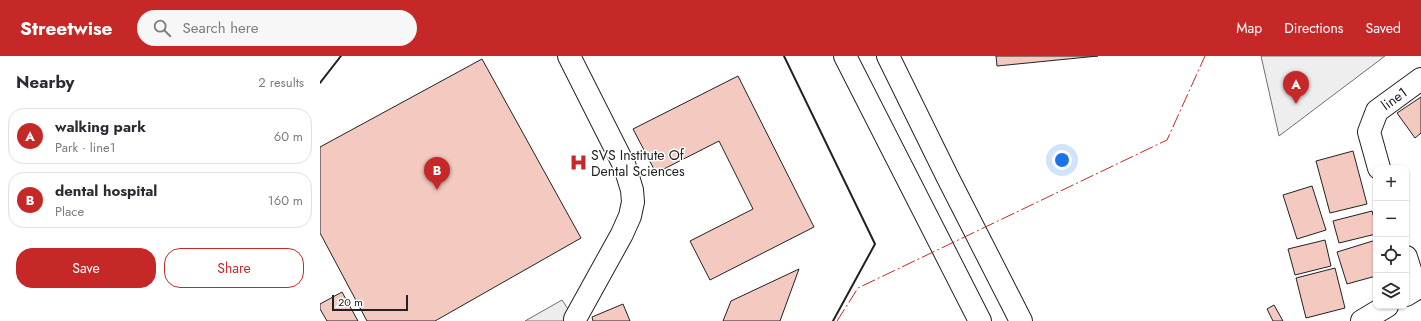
<!DOCTYPE html>
<meta charset="utf-8">
<style>
body{margin:0;font-family:Jost,sans-serif;background:#f7f7f7;color:#2b2b33}
.controls{position:absolute;right:12px;bottom:12px;display:grid;overflow:hidden;border-radius:8px;box-shadow:0 1px 3px #0004}
.controls button{width:36px;height:36px;display:grid;place-items:center;padding:0;border:0;border-bottom:1px solid #e1e1e2;background:#fff;color:#2b2b33;font:20px sans-serif}
.scale{position:absolute;left:12px;bottom:10px;width:76px;box-sizing:border-box;padding-left:4px;border:2px solid #222;border-top:0;font-size:11px;line-height:14px;white-space:nowrap;color:#222;-webkit-text-stroke:3px #fff;paint-order:stroke}
.you{position:absolute;left:742px;top:104px;width:14px;height:14px;margin:-10px;border:3px solid #fff;border-radius:50%;background:#1a73e8;box-shadow:0 0 0 6px #1a73e833}
.badge{display:grid;place-items:center;width:26px;height:26px;border-radius:50%;background:#c62828;color:#fff;font-size:13px;font-weight:700}
.pin{position:absolute;translate:-50% -33px;filter:drop-shadow(0 1px 2px #0008)}
.pin::after{content:'';position:absolute;top:21px;width:14px;height:12px;background:inherit;clip-path:polygon(0 0,100% 0,50% 100%)}
.list{margin:0;padding:0;list-style:none}
h2{display:flex;justify-content:space-between;align-items:center;height:52px;margin:0;padding:0 16px;font-size:17px}
h2 small{font-size:13px;font-weight:400;color:#7c7c81}
.list li{display:grid;grid-template-columns:26px 1fr auto;gap:12px;align-items:center;box-sizing:border-box;height:56px;margin:0 8px 8px;padding:0 8px;border:1px solid #e1e1e2;border-radius:16px}
.list b{display:block;font-size:15px;white-space:nowrap}
.list p{margin:0;font-size:13px;white-space:nowrap;color:#7c7c81}
.list em{font-size:13px;font-style:normal;color:#7c7c81}
.actions{display:flex;gap:8px;padding:12px 16px}
.actions a{flex:1;padding:9px 0;border:1px solid #c62828;border-radius:16px;text-align:center;font-size:14px;color:#c62828}
.actions .main{background:#c62828;color:#fff}
.icon{flex:none;width:22px;height:22px;fill:none;stroke:currentColor;stroke-width:2;stroke-linecap:round;stroke-linejoin:round}
.map{position:relative;flex:none;width:1101px;height:265px;overflow:hidden}
header{display:flex;align-items:center;gap:24px;box-sizing:border-box;height:56px;padding:0 20px;background:#c62828;color:#fff}
header strong{font-size:19px}
nav{display:flex;gap:22px;margin-inline-start:auto;font-size:14px}
.search{width:280px;height:36px;background:#f7f7f7;display:flex;align-items:center;gap:10px;box-sizing:border-box;padding:0 14px;border-radius:22px;color:#7c7c81;font-size:15px}
main{display:flex}
aside{flex:1;background:#fff}
.map>svg:first-child{display:block}
.green{fill:#eee;stroke:#6f6f6f}
.parking{fill:#ededed;stroke:#6f6f6f}
.building{fill:#f3c9c0;stroke:#222}
.lines{fill:none;stroke-linecap:round;stroke-linejoin:round}
.minor-casing{stroke:#222;stroke-width:24}
.highway-casing{stroke:#222;stroke-width:24}
.minor{stroke:#fff;stroke-width:22}
.highway{stroke:#fff;stroke-width:22}
.wall{stroke:#222;stroke-width:2}
.power{stroke:#c62828;stroke-width:1;stroke-dasharray:14 3 2 3;stroke-linecap:butt}
.labels{text-anchor:middle;stroke-width:3;stroke-linejoin:round;paint-order:stroke}
.street-label{font-size:14px;fill:#222;stroke:#fff}
.poi-label{font-size:14px;fill:#222;stroke:#fff;text-anchor:start}
</style>
<header>
<strong>Streetwise</strong>
<div class="search"><svg class="icon" aria-label="search" viewBox="0 0 24 24"><circle cx="10" cy="10" r="6"/><path d="M15 15l6 6"/></svg>Search here</div>
<nav><a>Map</a><a>Directions</a><a>Saved</a></nav>
</header>
<main>
<aside>
<h2>Nearby<small>2 results</small></h2>
<ul class="list">
<li><span class="badge">A</span><div><b>walking park</b><p>Park · line1</p></div><em>60 m</em></li>
<li><span class="badge">B</span><div><b>dental hospital</b><p>Place</p></div><em>160 m</em></li>
</ul>
<div class="actions"><a class="main">Save</a><a>Share</a></div>
</aside>
<div class="map">
<svg width="1101" height="265" viewBox="0 0 1101 265">
<rect width="100%" height="100%" fill="#fff"/>
<polygon class="green" points="941,0 1065,0 959,80"/>
<polygon class="parking" points="242,244 256,265 205,265"/>
<g class="building">
<polygon points="676,0 778,0 677,10"/>
<polygon points="162,3 261,182 115,265 47,265 0,177 0,91"/>
<polygon points="418,20 494,171 390,224 370,185 433,153 399,85 336,117 313,73"/>
<polygon points="1101,41 1101,77 1095,82 1077,57"/>
<polygon points="1033,95 1047,148 1010,157 996,105"/>
<polygon points="992,130 1006,174 977,183 963,139"/>
<polygon points="1052,155 1056,169 1056,178 1019,187 1013,165"/>
<polygon points="1005,184 1011,210 975,219 968,193"/>
<polygon points="1056,184 1056,220 1027,228 1017,196"/>
<polygon points="1015,212 1025,252 986,262 976,222"/>
<polygon points="479,213 460,265 403,265 411,245"/>
<polygon points="22,236 38,265 7,265 0,253 0,248"/>
<polygon points="303,248 310,265 273,265 272,261"/>
<polygon points="954,249 963,265 953,265 947,253"/>
</g>
<g class="lines">
<defs>
<g id="minor">
<polyline points="249,0 305,111 312,134 313,146 310,160 302,178 255,263"/>
<path id="s1" d="M1059,112L1049,76L1057,55L1101,23"/>
<polyline points="1086,201 1096,233 1086,239"/>
<polyline points="1042,265 1067,250"/>
</g>
<g id="highway">
<polyline points="525,0 660,265"/>
<polyline points="568,0 627,120 701,265"/>
</g>
</defs>
<use href="#minor" class="minor-casing"/>
<use href="#highway" class="highway-casing"/>
<use href="#minor" class="minor"/>
<use href="#highway" class="highway"/>
<g class="wall">
<polyline points="464,0 555,188 513,265"/>
<polyline points="0,27 21,0"/>
</g>
<polyline class="power" points="517,265 538,232 847,84 885,0"/>
</g>
<defs>
<symbol id="hospital-bare" viewBox="-9 -9 18 18"><path d="M-5-5h3v3.5h4V-5h3V5h-3V1.5h-4V5h-3Z" fill="#c62828" stroke="#fff" stroke-width="2.5" paint-order="stroke"/></symbol>
</defs>
<g fill-rule="evenodd">
<use href="#hospital-bare" x="246" y="94" width="25" height="25"/>
</g>
<g class="labels">
<g class="street-label">
<text dy="5" stroke="none"><textPath href="#s1" startOffset="81">line1</textPath></text>
</g>
<g class="poi-label">
<text x="271" y="104">SVS Institute Of<tspan x="271" dy="16">Dental Sciences</tspan></text>
</g>
</g>
</svg>
<div class="controls">
<button>+</button>
<button>−</button>
<button><svg class="icon" aria-label="locate" viewBox="0 0 24 24"><circle cx="12" cy="12" r="6"/><path d="M12 2v4M12 18v4M2 12h4M18 12h4"/></svg></button>
<button><svg class="icon" aria-label="layers" viewBox="0 0 24 24"><path d="M12 4l9 5-9 5-9-5zM3 14l9 5 9-5"/></svg></button>
</div>
<div class="scale">20 m</div>
<div class="you"></div>
<div class="pin badge" style="left:976px;top:48px">A</div>
<div class="pin badge" style="left:117px;top:134px">B</div>
</div>
</main>
